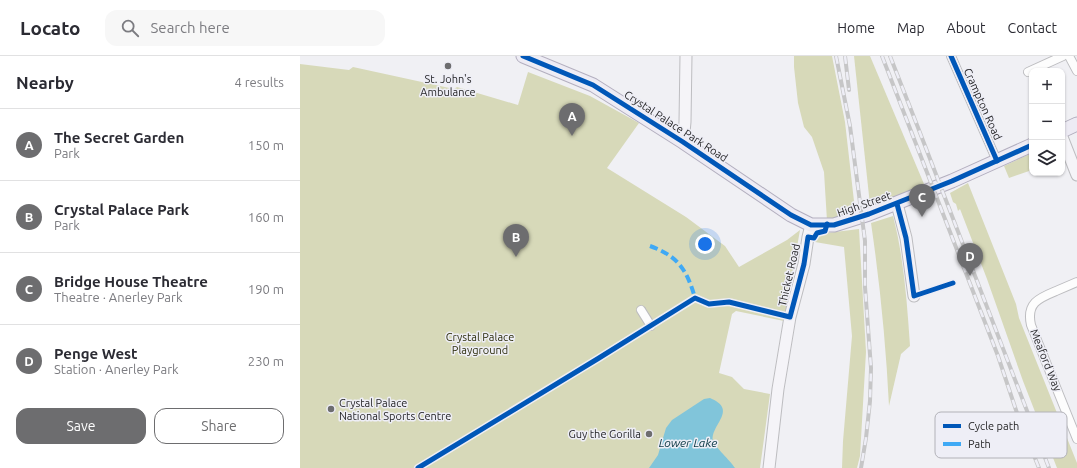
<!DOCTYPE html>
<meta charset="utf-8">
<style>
body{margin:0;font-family:Ubuntu,sans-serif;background:#f7f7f7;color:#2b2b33}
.controls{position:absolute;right:12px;top:12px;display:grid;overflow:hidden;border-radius:8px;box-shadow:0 1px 3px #0004}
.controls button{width:36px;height:36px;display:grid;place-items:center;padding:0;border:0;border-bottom:1px solid #e1e1e2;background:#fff;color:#2b2b33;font:20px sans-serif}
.you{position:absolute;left:405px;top:188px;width:14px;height:14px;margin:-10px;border:3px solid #fff;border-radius:50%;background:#1a73e8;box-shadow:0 0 0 6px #1a73e833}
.badge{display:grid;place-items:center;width:26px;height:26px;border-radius:50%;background:#6d6d6f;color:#fff;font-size:13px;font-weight:700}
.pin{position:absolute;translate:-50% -33px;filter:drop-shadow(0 1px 2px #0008)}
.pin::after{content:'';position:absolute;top:21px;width:14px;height:12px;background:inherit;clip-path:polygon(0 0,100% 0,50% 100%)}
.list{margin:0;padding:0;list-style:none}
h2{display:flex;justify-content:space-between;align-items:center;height:52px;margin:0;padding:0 16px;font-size:17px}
h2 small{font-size:13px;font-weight:400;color:#7c7c81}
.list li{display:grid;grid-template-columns:26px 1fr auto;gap:12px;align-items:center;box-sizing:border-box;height:72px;padding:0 16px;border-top:1px solid #e1e1e2}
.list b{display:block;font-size:15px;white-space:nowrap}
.list p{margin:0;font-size:13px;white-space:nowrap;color:#7c7c81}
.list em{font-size:13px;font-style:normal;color:#7c7c81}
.actions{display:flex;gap:8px;padding:12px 16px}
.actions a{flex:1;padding:9px 0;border:1px solid #6d6d6f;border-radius:12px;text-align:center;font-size:14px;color:#6d6d6f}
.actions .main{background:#6d6d6f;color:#fff}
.icon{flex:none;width:22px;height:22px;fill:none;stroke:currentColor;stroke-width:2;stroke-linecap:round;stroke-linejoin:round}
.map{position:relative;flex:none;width:777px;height:412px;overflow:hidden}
header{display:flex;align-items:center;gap:24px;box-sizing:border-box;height:56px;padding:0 20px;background:#fff;border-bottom:1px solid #e1e1e2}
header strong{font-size:19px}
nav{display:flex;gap:22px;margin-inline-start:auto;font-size:14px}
.search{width:280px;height:36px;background:#f7f7f7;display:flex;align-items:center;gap:10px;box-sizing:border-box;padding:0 14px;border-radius:12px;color:#7c7c81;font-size:15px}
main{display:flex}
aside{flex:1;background:#fff}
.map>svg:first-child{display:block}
.green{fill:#d7d9b9}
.water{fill:#81c5da}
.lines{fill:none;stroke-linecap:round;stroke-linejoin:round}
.street-casing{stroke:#bdbdc0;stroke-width:10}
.secondary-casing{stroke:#bdbdc0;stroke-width:13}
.primary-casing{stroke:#b3afbf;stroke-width:15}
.street{stroke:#fdfdfd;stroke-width:8}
.secondary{stroke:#f5f4f8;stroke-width:11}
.primary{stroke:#edebf4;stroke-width:13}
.rail-casing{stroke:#c6c6c7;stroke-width:4}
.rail{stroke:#eeeef6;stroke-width:2.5;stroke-dasharray:8;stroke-linecap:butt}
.quiet{stroke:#3fa9f5;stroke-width:4;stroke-dasharray:8 4;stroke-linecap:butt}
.cycleway-casing{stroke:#eeeef6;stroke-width:8}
.cycleway{stroke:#0057b8;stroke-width:5}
.poi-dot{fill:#6d6d6f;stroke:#eeeef6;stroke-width:1.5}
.labels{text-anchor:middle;stroke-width:3;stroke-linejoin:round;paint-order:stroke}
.poi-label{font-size:11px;fill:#262628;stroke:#eeeef6}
.street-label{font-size:11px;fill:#262628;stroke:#eeeef6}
.park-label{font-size:11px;fill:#2c2d0b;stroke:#eeeef6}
.water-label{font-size:12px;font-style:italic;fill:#0a3844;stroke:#eeeef6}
.key{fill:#eeeef6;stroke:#b2b2b8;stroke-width:1}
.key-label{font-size:11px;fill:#262628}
</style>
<header>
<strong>Locato</strong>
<div class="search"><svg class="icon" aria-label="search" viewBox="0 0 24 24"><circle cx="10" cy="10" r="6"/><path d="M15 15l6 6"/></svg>Search here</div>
<nav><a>Home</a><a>Map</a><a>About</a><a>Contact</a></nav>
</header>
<main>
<aside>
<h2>Nearby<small>4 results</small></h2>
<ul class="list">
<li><span class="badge">A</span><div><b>The Secret Garden</b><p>Park</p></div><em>150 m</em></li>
<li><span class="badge">B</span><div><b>Crystal Palace Park</b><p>Park</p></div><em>160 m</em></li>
<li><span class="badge">C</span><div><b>Bridge House Theatre</b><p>Theatre · Anerley Park</p></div><em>190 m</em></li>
<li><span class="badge">D</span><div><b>Penge West</b><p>Station · Anerley Park</p></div><em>230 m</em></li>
</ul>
<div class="actions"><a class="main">Save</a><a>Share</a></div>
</aside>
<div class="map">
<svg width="777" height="412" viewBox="0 0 777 412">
<rect width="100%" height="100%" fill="#f0f0f4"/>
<g class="green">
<polygon points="494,0 532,0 545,66 555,154 543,161 527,165 524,116 512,81 504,71 498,47 494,11"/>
<polygon points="554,0 570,0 624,128 600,143 570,149"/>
<polygon points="0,8 49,14 53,11 154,33 157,31 218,49 228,16 290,40 339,67 307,112 386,161 425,190 439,211 487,184 500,174 484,265 436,255 432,258 419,317 432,321 444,333 470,338 460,412 0,412"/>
<polygon points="732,97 732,114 709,122 704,110"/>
<polygon points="668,127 716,248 719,262 777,407 777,412 757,412 723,325 687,223 660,153 658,155 656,148 653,146 650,137"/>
<path d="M593,160C604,202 607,246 610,290L601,298L589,350C586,289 580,228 571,167Z"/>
<polygon points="559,173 566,296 560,400 557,412 542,412 543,385 552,280 544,191 515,186 519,178"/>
</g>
<path class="water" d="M410,342C439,354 410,369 413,385C415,391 430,404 435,412H349L358,399L366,372L372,364L404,343Z"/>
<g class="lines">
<defs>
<g id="street">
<polyline points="651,0 697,105"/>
<polyline points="769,0 777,15"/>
<polyline points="728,16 763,0"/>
<path d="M777,226C770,229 763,232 756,235C739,242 726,247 731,269L777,383"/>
<polyline points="341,254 351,270"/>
</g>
<g id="secondary">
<polyline points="762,81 777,119"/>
<polyline points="383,86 385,66 386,0"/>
<polyline points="597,148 606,182 614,240"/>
<polyline points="469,412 478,333 490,261 504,208 508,181 511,169"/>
</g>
<g id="primary">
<polyline points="223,0 293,29 383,86 491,159 511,169 534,169 569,158 652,125 732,89"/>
<polyline points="762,75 777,68"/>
</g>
</defs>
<use href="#street" class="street-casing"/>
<use href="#secondary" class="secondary-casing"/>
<use href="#primary" class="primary-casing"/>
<use href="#street" class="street"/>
<use href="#secondary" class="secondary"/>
<use href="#primary" class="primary"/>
<defs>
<g id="rail">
<polyline points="536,0 550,70 565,185 565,231 571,312 570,345 566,382 561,412"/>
<polyline points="545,0 549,34"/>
<polyline points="582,0 698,300 718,360 739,412"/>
<polyline points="590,0 617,69 749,412"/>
</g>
</defs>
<use href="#rail" class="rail-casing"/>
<use href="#rail" class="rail"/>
<path class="quiet" d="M350,190C378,200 387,214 395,242L391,244"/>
<defs>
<g id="cycleway">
<polyline points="223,0 293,29 383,86 491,159 511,169 534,169 569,158 652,125 732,89"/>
<polyline points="651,0 697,105"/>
<polyline points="597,148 606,182 614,240 653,227"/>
<polyline points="118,412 299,302 395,242 409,248 429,246 490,261 504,208 508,181 514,182 517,177 525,175 527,168"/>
</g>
</defs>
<use href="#cycleway" class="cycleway-casing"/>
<use href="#cycleway" class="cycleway"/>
</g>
<g class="poi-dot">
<circle cx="148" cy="10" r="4"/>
<circle cx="31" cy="353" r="4"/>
<circle cx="349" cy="378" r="4"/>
</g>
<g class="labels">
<g class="poi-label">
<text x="148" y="27">St. John's<tspan x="148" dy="13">Ambulance</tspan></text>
<text x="39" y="351" text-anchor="start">Crystal Palace<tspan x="39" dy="13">National Sports Centre</tspan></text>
<text x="341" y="382" text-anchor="end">Guy the Gorilla</text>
</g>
<g class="street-label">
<text transform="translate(683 48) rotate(66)" y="4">Crampton Road</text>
<text transform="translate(376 70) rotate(33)" y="4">Crystal Palace Park Road</text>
<text transform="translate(564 148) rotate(-19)" y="4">High Street</text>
<text transform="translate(489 219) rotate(-77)" y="4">Thicket Road</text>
<text transform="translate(746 304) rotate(68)" y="4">Meaford Way</text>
</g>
<g class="park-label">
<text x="180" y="285">Crystal Palace<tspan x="180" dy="13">Playground</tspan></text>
</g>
<g class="water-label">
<text x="388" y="391">Lower Lake</text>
</g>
</g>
<rect x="635" y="356" width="132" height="46" rx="6" class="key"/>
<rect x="643" y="368" width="18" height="4" fill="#0057b8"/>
<rect x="643" y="386" width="18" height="4" fill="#3fa9f5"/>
<g class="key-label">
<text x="668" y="374">Cycle path</text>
<text x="668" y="392">Path</text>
</g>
</svg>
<div class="controls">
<button>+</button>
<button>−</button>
<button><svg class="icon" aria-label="layers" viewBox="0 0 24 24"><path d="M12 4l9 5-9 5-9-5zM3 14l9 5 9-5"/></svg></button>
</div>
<div class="you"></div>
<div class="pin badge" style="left:272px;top:80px">A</div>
<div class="pin badge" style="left:216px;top:201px">B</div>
<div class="pin badge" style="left:622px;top:161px">C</div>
<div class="pin badge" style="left:670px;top:220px">D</div>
</div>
</main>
